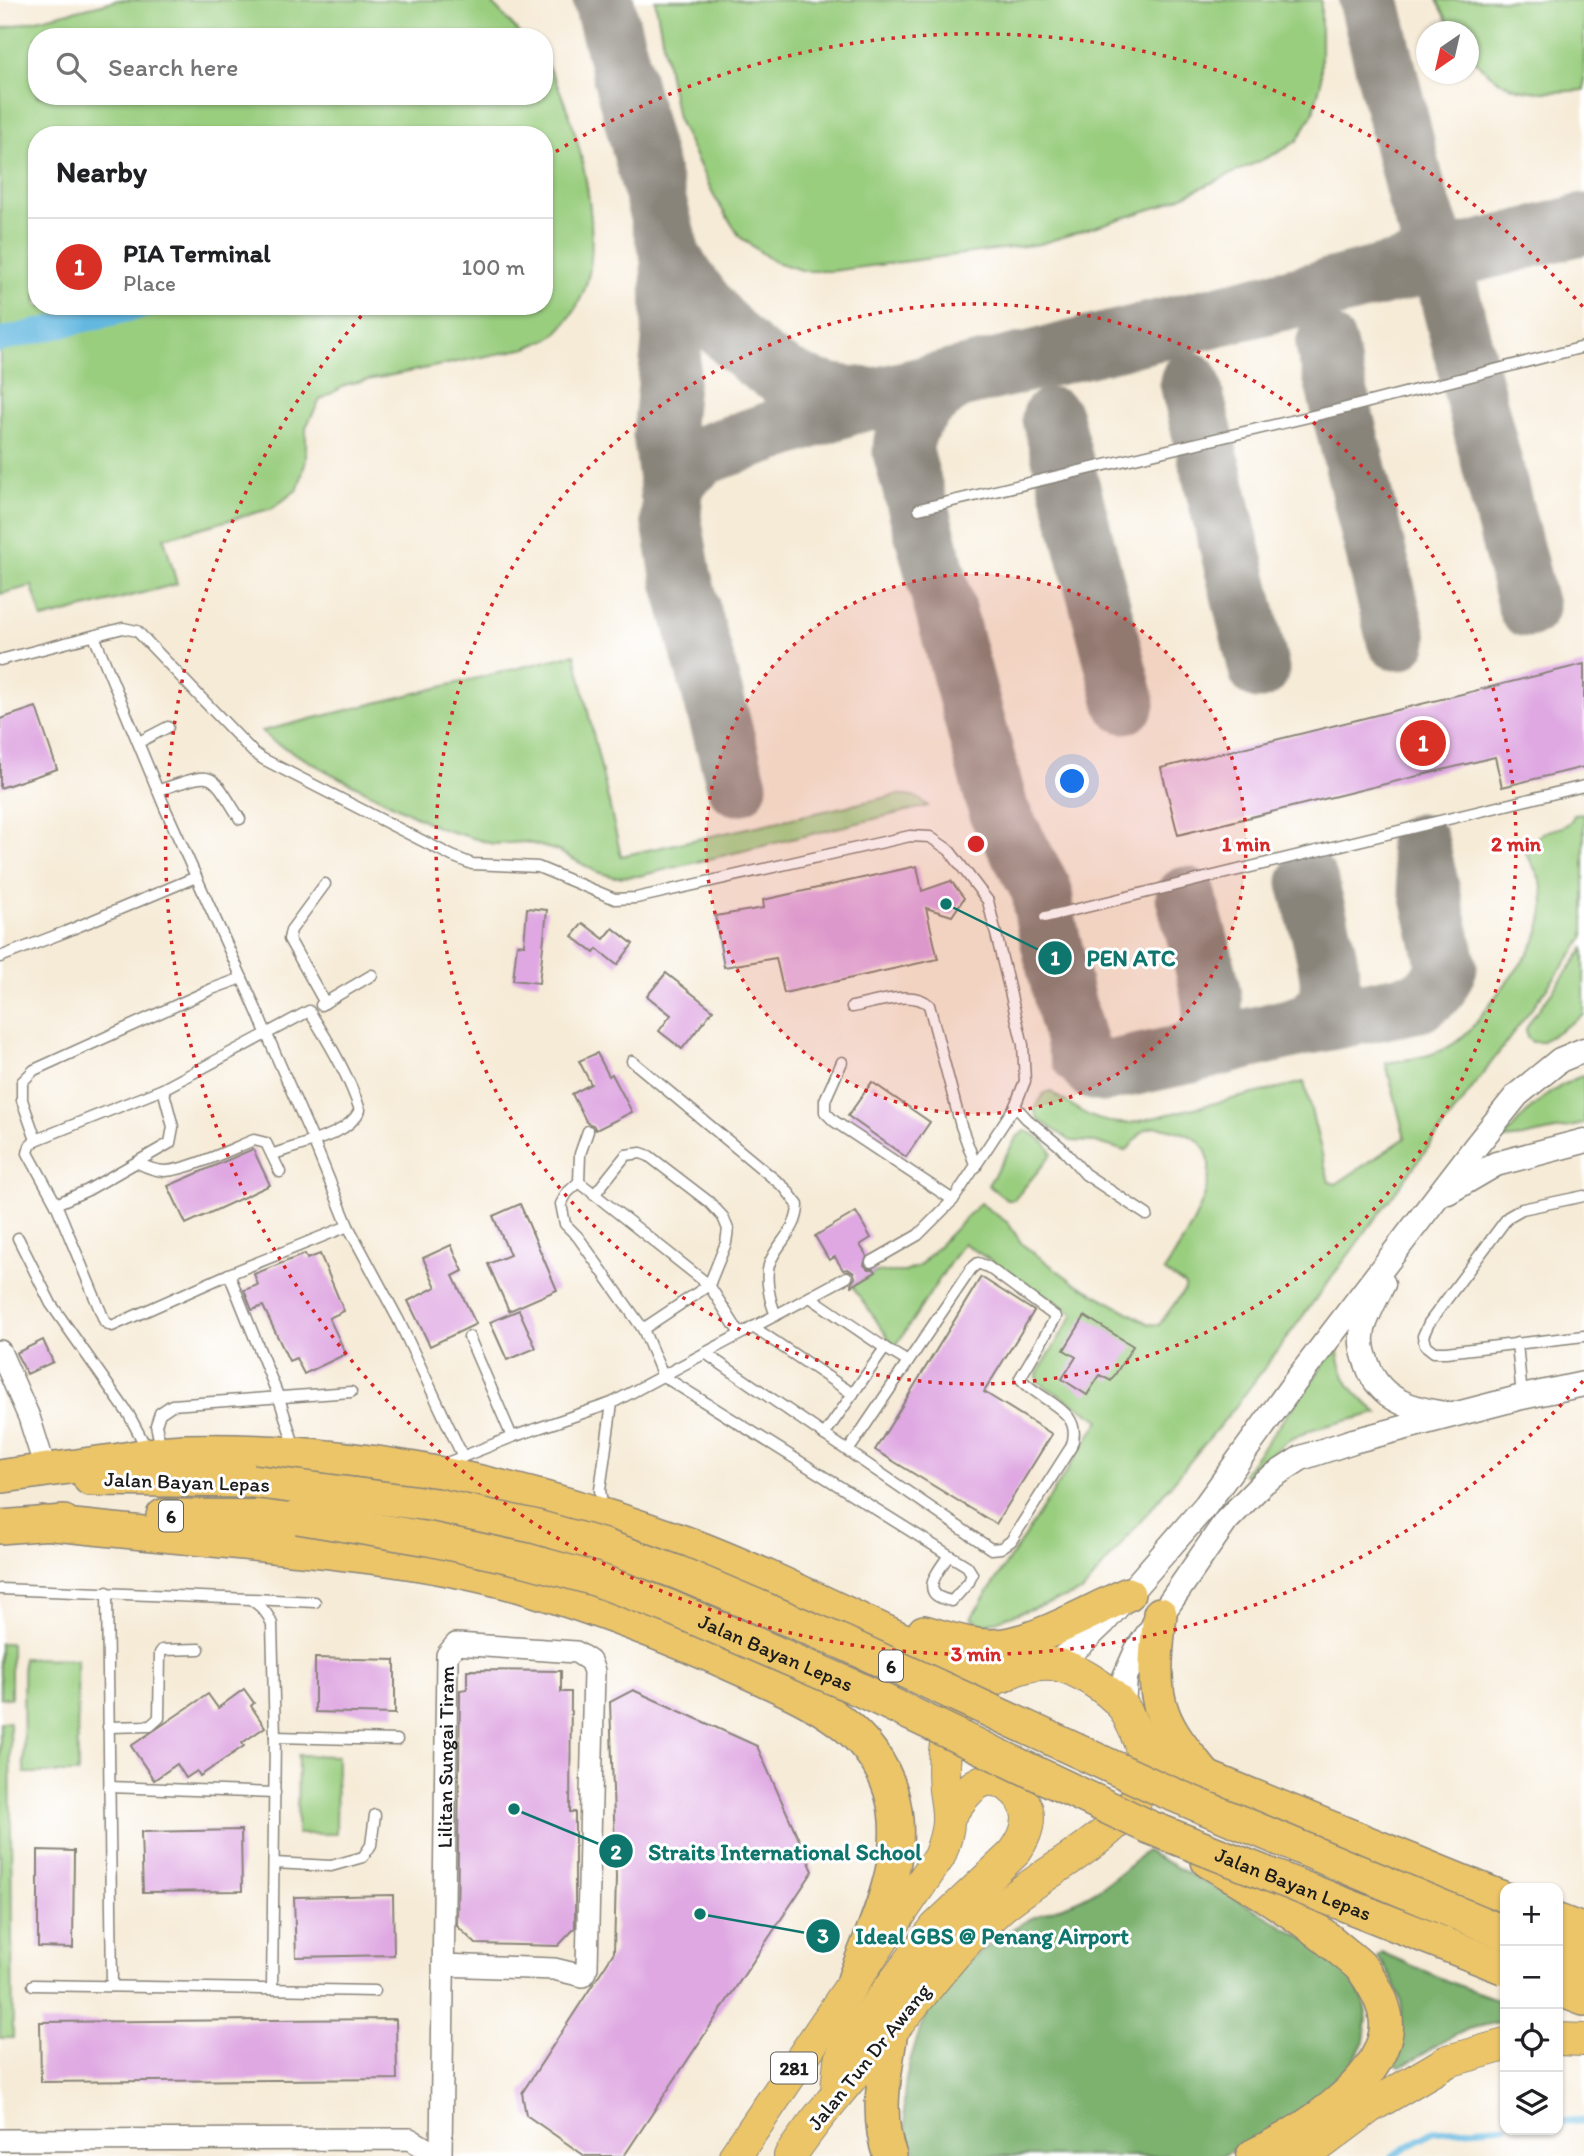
<!DOCTYPE html>
<meta charset="utf-8">
<style>
body{margin:0;font-family:Itim,sans-serif;background:#f6f6f6;color:#202124}
.controls{position:absolute;right:21px;bottom:21px;display:grid;overflow:hidden;border-radius:14px;box-shadow:0 2px 5px #0004}
.controls button{width:63px;height:63px;display:grid;place-items:center;padding:0;border:0;border-bottom:2px solid #e0e0e0;background:#fff;color:#202124;font:35px sans-serif}
.compass{position:absolute;left:1416px;top:21px;width:63px;height:63px;border-radius:50%;background:#fff;box-shadow:0 2px 5px #0004;rotate:214deg}
.you{position:absolute;left:1073px;top:782px;width:24px;height:24px;margin:-18px;border:5px solid #fff;border-radius:50%;background:#1a73e8;box-shadow:0 0 0 10px #1a73e833}
.badge{display:grid;place-items:center;width:46px;height:46px;border-radius:50%;background:#d93025;color:#fff;font-size:23px;font-weight:700}
.pin{position:absolute;translate:-50% -50%;border:4px solid #fff;box-shadow:0 2px 7px #0006}
.list{margin:0;padding:0;list-style:none}
h2{display:flex;justify-content:space-between;align-items:center;height:91px;margin:0;padding:0 28px;font-size:30px}
h2 small{font-size:23px;font-weight:400;color:#757577}
.list li{display:grid;grid-template-columns:46px 1fr auto;gap:21px;align-items:center;box-sizing:border-box;height:98px;padding:0 28px;border-top:2px solid #e0e0e0}
.list b{display:block;font-size:26px;white-space:nowrap}
.list p{margin:0;font-size:23px;white-space:nowrap;color:#757577}
.list em{font-size:23px;font-style:normal;color:#757577}
.icon{flex:none;width:38px;height:38px;fill:none;stroke:currentColor;stroke-width:2;stroke-linecap:round;stroke-linejoin:round}
.map{position:relative;flex:none;width:1584px;height:2156px;overflow:hidden}
.search{position:absolute;background:#fff;box-shadow:0 2px 5px #0004;left:28px;top:28px;width:525px;height:77px;display:flex;align-items:center;gap:18px;box-sizing:border-box;padding:0 24px;border-radius:28px;color:#757577;font-size:26px}
.panel{position:absolute;background:#fff;box-shadow:0 2px 5px #0004;left:28px;top:126px;width:525px;height:189px;border-radius:28px}
.map>svg:first-child{display:block}
.green{fill:#9ace7f;stroke:#5b754e;stroke-width:2;fill-rule:evenodd}
.forest{fill:#7bb16e;stroke:#4c6645;stroke-width:2}
.lines{fill:none;stroke-linecap:round;stroke-linejoin:round}
.stream{stroke:#64b8e0;stroke-width:7}
.canal{stroke:#64b8e0;stroke-width:24}
.taxiway{stroke:#89847a;stroke-width:61}
.building{fill:#dfa8e2}
.service-casing{stroke:#89847a;stroke-width:13}
.minor-casing{stroke:#89847a;stroke-width:24}
.tertiary-casing{stroke:#89847a;stroke-width:27}
.primary-casing{stroke:#89847a;stroke-width:34}
.trunk-casing{stroke:#89847a;stroke-width:36}
.service{stroke:#fff;stroke-width:10}
.minor{stroke:#fff;stroke-width:21}
.tertiary{stroke:#fff;stroke-width:24}
.primary{stroke:#ecc569;stroke-width:32}
.trunk{stroke:#ecc569;stroke-width:33}
.trunk-bridge-casing{stroke:#89847a;stroke-width:36;stroke-linecap:butt}
.trunk-bridge{stroke:#ecc569;stroke-width:33}
.ring{fill:none;stroke:#d62828;stroke-width:3.5;stroke-dasharray:3.5 7}
.labels{text-anchor:middle;stroke-width:6;stroke-linejoin:round;paint-order:stroke}
.shield{fill:#fff;stroke:#606060;stroke-width:2}
.shield-label{font-size:19px;font-weight:bold;fill:#1c1c1c}
.street-label{font-size:21px;fill:#1c1c1c;stroke:#fff}
.centre{fill:#d62828;stroke:#fff;stroke-width:3.5}
.ring-label{font-size:21px;text-anchor:middle;font-weight:bold;fill:#d62828;stroke:#fff;stroke-width:6;stroke-linejoin:round;paint-order:stroke}
.leader{fill:none;stroke:#0f766e;stroke-width:2.5}
.callout-dot{fill:#0f766e;stroke:#fff;stroke-width:2.5}
.mark-label{font-size:21px;text-anchor:middle;font-weight:bold;fill:#fff}
.callout-label{font-size:23px;text-anchor:middle;font-weight:bold;fill:#0f766e;stroke:#fff;stroke-width:6;stroke-linejoin:round;paint-order:stroke}
</style>
<div class="map">
<svg width="1584" height="2156" viewBox="0 0 1584 2156">
<rect width="100%" height="100%" fill="#fff"/>
<filter id="ink" filterUnits="userSpaceOnUse"><feTurbulence type="fractalNoise" baseFrequency=".0143" numOctaves="2"/><feDisplacementMap in="SourceGraphic" scale="14" xChannelSelector="R" yChannelSelector="G"/><feConvolveMatrix kernelMatrix="1 2 1 2 8 2 1 2 1" color-interpolation-filters="sRGB"/></filter>
<filter id="wash" filterUnits="userSpaceOnUse"><feTurbulence type="fractalNoise" baseFrequency=".00686" numOctaves="4" result="noise"/><feDisplacementMap in="SourceGraphic" scale="28" xChannelSelector="R" yChannelSelector="G"/><feGaussianBlur stdDeviation="1.57" result="paint"/><feColorMatrix in="noise" values="0 0 0 0 0 0 0 0 0 0 0 0 0 0 0 0 0 1.4 0 .05"/><feComposite in="paint" operator="in"/></filter>
<g filter="url(#wash)">
<rect width="100%" height="100%" fill="#f6ebd7"/>
<g class="green">
<path d="M118,0H489L523,37H37V96H544V61C577,109 605,233 585,288C579,305 566,326 552,337C545,341 535,344 527,348L348,384L320,400L306,427V460L298,489L273,508L164,538L177,584L42,619L32,586L0,594V29ZM37,135H544V306H37Z"/>
<polygon points="655,0 1321,0 1321,82 1313,113 1297,141 1279,152 1161,206 1040,244 832,271 804,271 773,261 740,237 715,198 677,118"/>
<path d="M1437,0H1584V90C1531,94 1505,96 1469,54L1468,32L1453,31Z"/>
<path d="M575,654L621,856L897,795C911,794 918,796 928,806L639,876L614,877L597,872L558,851L526,842L493,844L439,828L332,774L272,741L262,731Z"/>
<path d="M1584,814V938L1236,1406L1082,1592L983,1625L971,1618L1100,1420L1038,1382L1037,1374L1074,1314L963,1243L895,1347L852,1286L876,1272H905L919,1266L980,1203L1008,1223L1022,1244L1073,1282L1149,1324L1159,1325L1185,1289V1285L1164,1271C1184,1242 1243,1151 1183,1133C1172,1130 1159,1124 1147,1129C1137,1133 1134,1146 1125,1151L1095,1142L1071,1141L1038,1119L1034,1110L1044,1093L1050,1091C1078,1110 1095,1125 1131,1123L1304,1082L1329,1182L1336,1184L1405,1138L1386,1063C1409,1059 1434,1057 1453,1044C1471,1033 1483,1012 1496,996C1523,961 1554,930 1541,882C1537,871 1529,859 1524,849C1530,844 1536,837 1543,833C1555,827 1568,830 1574,815Z"/>
<polygon points="1584,949 1584,1015 1541,1042 1532,1042 1527,1038 1526,1029 1533,1017"/>
<path d="M1584,1075V1124L1523,1137L1504,1139C1526,1110 1550,1088 1584,1075Z"/>
<path d="M1025,1131C1035,1133 1049,1144 1052,1154L1014,1200H1007L988,1185L1017,1137Z"/>
<path d="M1337,1347C1342,1382 1351,1391 1378,1413L1313,1429L1287,1441L1247,1476L1243,1474Z"/>
<rect x="0" y="1643" width="11" height="55"/>
<polygon points="23,1658 77,1659 78,1773 24,1773"/>
<polygon points="0,1722 10,1722 13,2038 0,2038"/>
<polygon points="298,1755 337,1756 336,1834 297,1834"/>
</g>
<g class="forest">
<path d="M1146,1851L1251,1907L1315,1945L1350,1976L1363,1998L1367,2019L1364,2041L1351,2066L1332,2086L1278,2125L1222,2156H917C900,2124 901,2093 911,2058C917,2039 923,2016 935,1999C959,1965 995,1937 1032,1918C1050,1910 1069,1905 1086,1896C1109,1884 1127,1868 1146,1851Z"/>
<path d="M1381,1952L1452,1983L1505,2002V2021L1468,2029L1442,2042L1401,2067L1392,2063C1405,2016 1409,1996 1377,1957Z"/>
</g>
<g class="lines">
<g class="stream">
<polyline points="1558,2122 1584,2120"/>
<polyline points="1392,2156 1433,2132 1505,2126"/>
</g>
<polyline class="canal" points="0,340 145,306"/>
<g class="taxiway">
<polyline points="603,0 671,258 672,342 663,435 672,502 671,517 682,580 737,785"/>
<polyline points="1369,0 1418,200 1441,261 1528,607"/>
<path d="M671,258C708,315 754,375 824,392C839,396 856,397 872,398"/>
<polyline points="1326,345 1397,640"/>
<path d="M955,379C930,397 903,419 903,452L999,812L1042,891L1045,917L1068,1015L1080,1054L1094,1070L1104,1072L1190,1053"/>
<polyline points="1190,382 1259,669"/>
<polyline points="1052,418 1125,703"/>
<polyline points="670,492 682,473 703,455 852,404 1321,291 1584,224"/>
<path d="M1186,897C1193,926 1219,1002 1211,1027C1208,1038 1198,1046 1190,1053L1309,1024C1316,1017 1326,1008 1329,997C1335,972 1314,909 1308,882"/>
<polyline points="1309,1024 1419,1002 1436,989 1447,967 1419,844"/>
</g>
</g>
<g id="blocks">
<g class="building">
<polygon points="1584,664 1584,767 1502,787 1495,757 1178,835 1161,768"/>
<polygon points="36,707 57,769 0,788 0,719"/>
<polygon points="917,866 922,891 951,881 964,898 952,916 926,908 938,959 784,993 776,958 724,967 715,916 764,908 763,900"/>
<polygon points="527,908 547,910 539,983 513,980 517,944 524,945"/>
<polygon points="583,923 604,939 613,928 633,944 617,965 597,949 594,953 572,936"/>
<polygon points="666,973 713,1010 682,1049 659,1031 671,1015 647,996"/>
<polygon points="597,1053 609,1076 612,1074 632,1112 596,1130 593,1125 587,1123 572,1094 591,1084 579,1061"/>
<polygon points="872,1082 930,1122 906,1157 848,1116"/>
<polygon points="253,1149 270,1185 186,1224 168,1186"/>
<polygon points="520,1204 557,1290 509,1311 488,1264 510,1255 493,1216"/>
<polygon points="856,1212 871,1238 860,1245 867,1256 864,1265 868,1269 874,1269 876,1272 852,1286 851,1284 855,1278 854,1273 848,1269 843,1270 835,1257 829,1260 815,1236"/>
<polygon points="451,1245 463,1271 453,1276 476,1324 430,1346 408,1301 436,1287 423,1258"/>
<polygon points="305,1254 307,1259 320,1254 344,1311 329,1318 346,1354 304,1374 296,1358 289,1361 263,1306 252,1310 244,1290 258,1285 254,1274"/>
<polygon points="981,1277 1034,1311 984,1392 1052,1434 996,1524 875,1450"/>
<polygon points="519,1310 536,1348 507,1360 490,1322"/>
<polygon points="1085,1316 1133,1346 1111,1381 1100,1375 1087,1395 1062,1379 1076,1357 1064,1350"/>
<polygon points="43,1340 53,1362 27,1374 16,1353"/>
<polygon points="315,1658 395,1660 395,1714 315,1712"/>
<polygon points="467,1670 561,1671 561,1692 571,1692 570,1812 575,1812 575,1928 558,1946 476,1944 457,1926 460,1690 467,1689"/>
<polygon points="244,1689 254,1703 251,1706 265,1727 242,1743 244,1746 200,1776 197,1771 186,1778 177,1764 154,1780 131,1746 208,1694 218,1708"/>
<polygon points="633,1690 757,1746 813,1871 624,2156 585,2156 526,2115 522,2093 614,1952 616,1877 610,1702"/>
<polygon points="241,1830 242,1891 143,1892 141,1832"/>
<polygon points="38,1850 74,1851 73,1948 38,1947"/>
<polygon points="393,1895 394,1955 296,1957 294,1897"/>
<polygon points="396,2019 397,2079 41,2082 40,2022"/>
</g>
</g>
</g>
<g filter="url(#ink)">
<use href="#blocks" fill-opacity="0" stroke="#89847a" stroke-width="2"/>
<g class="lines">
<defs>
<g id="service">
<polyline points="919,509 1342,409 1584,347"/>
<polyline points="94,636 165,808 251,998 313,1140 348,1226 398,1319 463,1457"/>
<polyline points="0,660 123,628 137,631 253,752 263,759 452,856 472,864 538,867 615,899 636,898 910,836 930,837 949,850 988,901 1023,1045 1025,1081 1015,1106 953,1200 918,1235 871,1262"/>
<polyline points="139,742 168,727"/>
<path d="M159,790C216,772 208,768 240,819"/>
<polyline points="1045,917 1584,786"/>
<polyline points="0,957 65,932 196,877"/>
<path d="M242,978L212,989L34,1070L22,1082V1100L36,1140L163,1089L309,1011C330,1043 348,1074 360,1110C346,1138 300,1143 272,1155"/>
<polyline points="325,1003 289,939 291,930 325,884"/>
<polyline points="321,1005 372,975"/>
<path d="M852,1007C873,1003 913,989 929,1005L961,1126L976,1167"/>
<path d="M632,1061L785,1188L798,1205C798,1231 776,1243 769,1265C765,1279 770,1302 776,1315"/>
<polyline points="842,1062 825,1100 825,1112 834,1121 953,1200"/>
<polyline points="163,1089 173,1127 170,1143 88,1190 56,1204 105,1322 112,1326 229,1274 348,1226"/>
<polyline points="1015,1106 1027,1119 1061,1147 1085,1174 1147,1215"/>
<polyline points="588,1131 580,1154 579,1182 709,1285 740,1334"/>
<polyline points="36,1140 30,1146 28,1153 56,1204"/>
<path d="M138,1163C146,1167 155,1171 165,1171C189,1170 231,1149 254,1140L266,1143L280,1172"/>
<path d="M579,1182L567,1193L561,1204L565,1224L578,1237L643,1329L663,1376L949,1555L967,1566L972,1574L969,1582L952,1601C916,1595 938,1572 949,1555"/>
<polyline points="594,1195 626,1155 641,1153 649,1156 709,1202 723,1217 728,1229 726,1243 709,1285 643,1329"/>
<polyline points="1584,1196 1522,1209 1508,1217 1429,1323 1423,1336 1425,1345 1434,1352 1446,1352 1584,1336"/>
<polyline points="18,1238 51,1304 129,1415 147,1449"/>
<polyline points="229,1274 279,1398 296,1451"/>
<polyline points="810,1297 885,1348 824,1435"/>
<polyline points="753,1327 853,1394"/>
<polyline points="469,1337 512,1437"/>
<polyline points="1517,1343 1522,1397"/>
<polyline points="885,1348 908,1362"/>
<path d="M705,1353L991,1549L1001,1548L1011,1541L1071,1447C1086,1409 1039,1402 1020,1378L1056,1317L988,1267L978,1263L971,1269L848,1451"/>
<polyline points="161,1448 156,1425 160,1413 172,1405 351,1392"/>
<polyline points="442,1465 512,1437 612,1403 847,1277"/>
<polyline points="603,1511 600,1490 612,1403"/>
<path d="M0,1589L250,1599C261,1606 267,1612 272,1624L275,1737L272,1989"/>
<polyline points="107,1592 112,1986"/>
<polyline points="253,1599 315,1602"/>
<polyline points="108,1727 150,1726 159,1718 160,1653 162,1650 199,1649"/>
<polyline points="275,1737 397,1740"/>
<polyline points="109,1787 275,1793"/>
<polyline points="274,1863 331,1866 363,1857 371,1845 375,1815"/>
<polyline points="33,1985 375,1991"/>
</g>
<g id="minor">
<polyline points="0,1351 29,1417 46,1471"/>
<polyline points="0,2140 410,2139 439,2156"/>
<path id="s1" d="M441,2156L447,1655L456,1644L576,1652L590,1661L594,1671L587,1967L583,1976L554,1969L443,1965"/>
</g>
<g id="tertiary">
<polyline points="1448,1192 1496,1164 1584,1141"/>
<path d="M1383,1284C1376,1298 1367,1314 1363,1329C1360,1342 1363,1353 1368,1366C1380,1400 1412,1409 1445,1414"/>
<polyline points="1054,1664 1081,1644 1104,1622 1206,1505 1295,1382 1476,1146 1517,1095 1560,1060 1584,1050"/>
<polyline points="1123,1707 1125,1677 1137,1650 1226,1521 1264,1482 1301,1458 1353,1441 1522,1397 1584,1384"/>
</g>
<g id="primary">
<polyline points="1558,2039 1584,2040"/>
<path d="M837,2090L840,2060L849,2042L936,1927L1014,1853C1032,1828 1035,1806 1009,1786C1001,1781 992,1778 983,1781C968,1786 958,1804 949,1816"/>
<path d="M735,2156L939,1857C944,1844 949,1830 948,1816C948,1807 946,1798 945,1790C941,1744 948,1704 991,1681C1010,1671 1030,1662 1052,1664C1074,1666 1109,1689 1123,1707C1127,1712 1130,1720 1133,1726C1143,1746 1149,1776 1137,1797C1113,1840 1036,1876 998,1910C956,1948 926,1990 890,2033C855,2073 820,2112 790,2156"/>
<polyline points="1305,2156 1370,2107 1448,2061 1505,2045"/>
</g>
<g id="trunk">
<path d="M4,1476C43,1471 81,1465 120,1460C140,1456 162,1452 183,1451C356,1447 529,1485 691,1545C783,1580 871,1628 962,1666L1004,1675"/>
<polyline points="90,1479 252,1481"/>
<polyline points="163,1516 298,1517"/>
<path d="M44,1523C120,1531 196,1538 272,1546C355,1554 440,1563 521,1586C598,1609 673,1638 746,1671C806,1699 869,1722 891,1792C910,1857 876,1921 854,1980"/>
<polyline points="0,1527 64,1522"/>
<path d="M1160,1614C1157,1646 1151,1683 1163,1714C1171,1736 1188,1755 1203,1773"/>
<path d="M924,1632C949,1639 977,1649 1004,1645C1040,1640 1093,1610 1128,1594"/>
<polyline points="1138,1736 1159,1755 1206,1777 1505,1899"/>
<path d="M1208,1861C1255,1888 1301,1915 1342,1951C1349,1957 1360,1964 1365,1972C1376,1988 1389,2012 1386,2032C1377,2087 1299,2134 1253,2156"/>
<polyline points="1558,1921 1584,1931"/>
<polyline points="1558,1955 1584,1965"/>
<polyline points="1558,1989 1584,1999"/>
<path d="M890,2156C875,2115 885,2073 891,2031"/>
</g>
</defs>
<use href="#service" class="service-casing"/>
<use href="#minor" class="minor-casing"/>
<use href="#tertiary" class="tertiary-casing"/>
<use href="#primary" class="primary-casing"/>
<use href="#trunk" class="trunk-casing"/>
<use href="#service" class="service"/>
<use href="#minor" class="minor"/>
<use href="#tertiary" class="tertiary"/>
<use href="#primary" class="primary"/>
<use href="#trunk" class="trunk"/>
<defs>
<g id="trunk-bridge">
<polyline points="252,1481 436,1505 533,1526 604,1546 679,1573 844,1643 1160,1789 1505,1933"/>
<path id="s2" d="M298,1517L429,1539L526,1560L595,1579L667,1606L850,1685L1149,1827L1505,1968"/>
</g>
</defs>
<use href="#trunk-bridge" class="trunk-bridge-casing"/>
<use href="#trunk-bridge" class="trunk-bridge"/>
</g>
</g>
<circle cx="976" cy="844" r="270" fill="#d62828" fill-opacity=".12"/>
<g class="ring">
<circle cx="976" cy="844" r="270"/>
<circle cx="976" cy="844" r="540"/>
<path d="M1583 1381A810 810 0 1 1 369 307M547 157A810 810 0 0 1 1583 307"/>
</g>
<g class="labels">
<g class="shield">
<rect x="159" y="1500.5" width="24" height="31" rx="5"/>
<rect x="879" y="1650.5" width="24" height="31" rx="5"/>
<rect x="771" y="2052.5" width="46" height="31" rx="5"/>
</g>
<g class="shield-label">
<text x="171" y="1523">6</text>
<text x="891" y="1673">6</text>
<text x="794" y="2075">281</text>
</g>
<g class="street-label">
<text transform="translate(187 1482) rotate(2)" y="7">Jalan Bayan Lepas</text>
<text dy="7" stroke="none"><textPath href="#s2" startOffset="499">Jalan Bayan Lepas</textPath></text>
<text dy="7" stroke="none"><textPath href="#s1" startOffset="399">Lilitan Sungai Tiram</textPath></text>
<text dy="7" stroke="none"><textPath href="#s2" startOffset="1066">Jalan Bayan Lepas</textPath></text>
<text transform="translate(869 2057) rotate(-51)" y="7">Jalan Tun Dr Awang</text>
</g>
</g>
<circle cx="976" cy="844" r="10" class="centre"/>
<g class="ring-label">
<text x="1246" y="851">1 min</text>
<text x="1516" y="851">2 min</text>
<text x="976" y="1661">3 min</text>
</g>
<path class="leader" d="M946 904L1055 958M514 1809L616 1851M700 1914L823 1936"/>
<g class="callout-dot">
<circle cx="946" cy="904" r="7"/>
<circle cx="514" cy="1809" r="7"/>
<circle cx="700" cy="1914" r="7"/>
<circle cx="1055" cy="958" r="18"/>
<circle cx="616" cy="1851" r="18"/>
<circle cx="823" cy="1936" r="18"/>
</g>
<g class="mark-label">
<text x="1055" y="965">1</text>
<text x="616" y="1859">2</text>
<text x="823" y="1943">3</text>
</g>
<g class="callout-label">
<text x="1131" y="966">PEN ATC</text>
<text x="785" y="1860">Straits International School</text>
<text x="992" y="1944">Ideal GBS @ Penang Airport</text>
</g>
</svg>
<div class="controls">
<button>+</button>
<button>−</button>
<button><svg class="icon" aria-label="locate" viewBox="0 0 24 24"><circle cx="12" cy="12" r="6"/><path d="M12 2v4M12 18v4M2 12h4M18 12h4"/></svg></button>
<button><svg class="icon" aria-label="layers" viewBox="0 0 24 24"><path d="M12 4l9 5-9 5-9-5zM3 14l9 5 9-5"/></svg></button>
</div>
<svg class="compass" viewBox="-18 -18 36 36"><path d="M0-13l5 13h-10z" fill="#e53935"/><path d="M0 13l5-13h-10z" fill="#757577"/></svg>
<div class="you"></div>
<div class="pin badge" style="left:1423px;top:743px">1</div>
<div class="search"><svg class="icon" aria-label="search" viewBox="0 0 24 24"><circle cx="10" cy="10" r="6"/><path d="M15 15l6 6"/></svg>Search here</div>
<section class="panel">
<h2>Nearby<small></small></h2>
<ul class="list">
<li><span class="badge">1</span><div><b>PIA Terminal</b><p>Place</p></div><em>100 m</em></li>
</ul>
</section>
</div>
